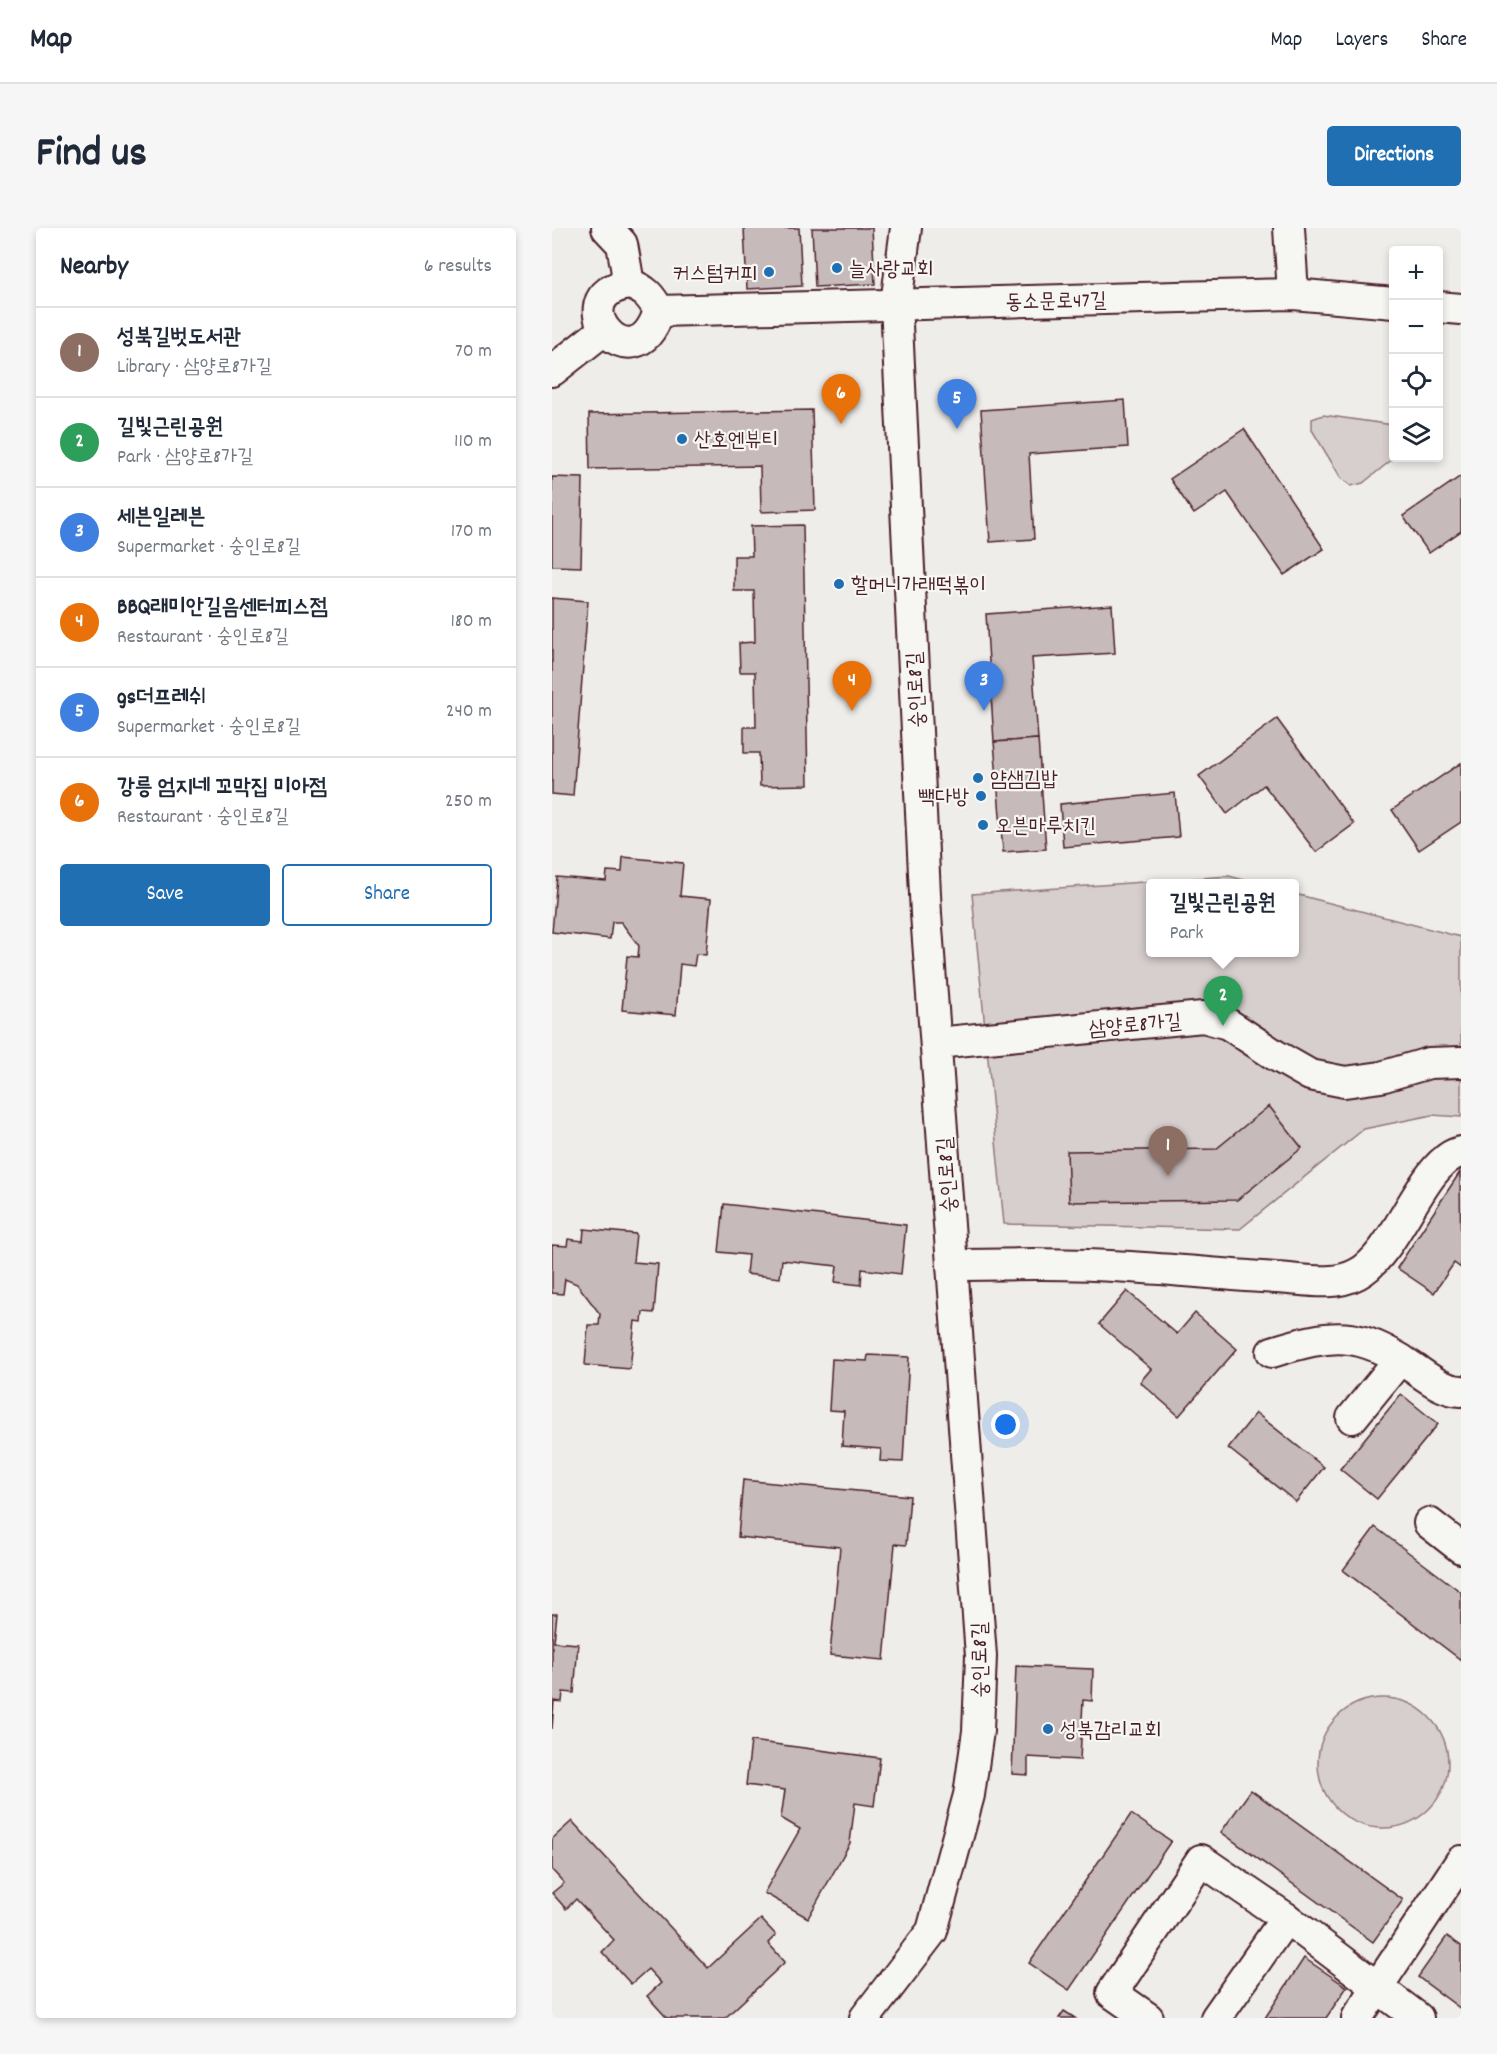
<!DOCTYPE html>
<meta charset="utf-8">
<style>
body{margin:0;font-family:Dekko,"Poor Story",sans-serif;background:#f6f6f7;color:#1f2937}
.controls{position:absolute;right:18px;top:18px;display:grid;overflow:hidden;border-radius:6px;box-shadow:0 3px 9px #0003}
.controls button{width:54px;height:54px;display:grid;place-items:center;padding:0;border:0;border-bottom:2px solid #e0e1e3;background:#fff;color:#1f2937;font:30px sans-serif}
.you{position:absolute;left:454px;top:1197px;width:21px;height:21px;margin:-15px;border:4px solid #fff;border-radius:50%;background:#1a73e8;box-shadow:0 0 0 9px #1a73e833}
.badge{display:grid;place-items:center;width:39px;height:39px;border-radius:50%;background:#1f6fb2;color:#fff;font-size:20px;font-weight:700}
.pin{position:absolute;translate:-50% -50px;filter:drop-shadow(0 2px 3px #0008)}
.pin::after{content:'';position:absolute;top:32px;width:21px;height:18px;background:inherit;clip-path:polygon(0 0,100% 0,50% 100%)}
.popup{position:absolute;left:594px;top:651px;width:153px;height:78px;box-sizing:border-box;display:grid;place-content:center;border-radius:6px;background:#fff;filter:drop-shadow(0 2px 4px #0005);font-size:20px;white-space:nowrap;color:#747a83}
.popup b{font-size:22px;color:#1f2937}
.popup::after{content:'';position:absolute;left:50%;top:100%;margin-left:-12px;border:12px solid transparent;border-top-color:#fff}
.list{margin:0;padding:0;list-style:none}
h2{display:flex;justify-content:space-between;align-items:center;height:78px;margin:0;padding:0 24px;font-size:26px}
h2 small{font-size:20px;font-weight:400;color:#747a83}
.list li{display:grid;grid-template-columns:39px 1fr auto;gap:18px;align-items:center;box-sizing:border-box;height:90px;padding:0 24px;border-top:2px solid #e0e1e3}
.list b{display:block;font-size:22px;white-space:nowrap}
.list p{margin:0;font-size:20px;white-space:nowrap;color:#747a83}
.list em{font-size:20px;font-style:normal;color:#747a83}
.actions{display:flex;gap:12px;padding:18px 24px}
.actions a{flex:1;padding:14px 0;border:2px solid #1f6fb2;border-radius:6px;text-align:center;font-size:21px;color:#1f6fb2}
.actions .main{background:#1f6fb2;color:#fff}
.icon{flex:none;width:33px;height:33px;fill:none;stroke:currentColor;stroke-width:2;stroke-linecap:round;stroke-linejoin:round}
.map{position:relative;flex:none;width:909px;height:1790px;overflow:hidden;border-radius:6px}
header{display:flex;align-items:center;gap:36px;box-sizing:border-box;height:84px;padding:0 30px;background:#fff;border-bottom:2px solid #e0e1e3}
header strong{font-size:28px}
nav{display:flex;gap:33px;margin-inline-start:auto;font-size:21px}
.intro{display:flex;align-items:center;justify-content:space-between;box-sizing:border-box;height:144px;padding:0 36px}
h1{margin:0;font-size:42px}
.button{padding:15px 27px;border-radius:6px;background:#1f6fb2;color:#fff;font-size:21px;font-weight:700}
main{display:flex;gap:36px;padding:0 36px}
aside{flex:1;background:#fff;border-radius:6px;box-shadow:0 3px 9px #0003}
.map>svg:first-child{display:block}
.green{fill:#d7cfce;stroke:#90777c;stroke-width:1.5}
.building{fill:#c6babb;stroke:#4a1f2b;stroke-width:1.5}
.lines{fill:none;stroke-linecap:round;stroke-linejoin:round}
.minor-casing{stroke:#4a1f2b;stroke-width:34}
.minor{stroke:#f6f6f2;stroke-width:30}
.poi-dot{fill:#1f6fb2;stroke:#f6f6f2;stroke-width:2}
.labels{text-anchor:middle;stroke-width:4.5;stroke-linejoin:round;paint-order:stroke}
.poi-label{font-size:21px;fill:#4a1f2b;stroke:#f6f6f2;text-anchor:start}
.street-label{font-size:21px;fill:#4a1f2b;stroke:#f6f6f2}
</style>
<header>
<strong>Map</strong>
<nav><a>Map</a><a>Layers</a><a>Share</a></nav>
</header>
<div class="intro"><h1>Find us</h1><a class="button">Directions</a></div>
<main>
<aside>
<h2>Nearby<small>6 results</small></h2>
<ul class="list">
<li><span class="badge" style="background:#8d6e63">1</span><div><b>성북길벗도서관</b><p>Library · 삼양로8가길</p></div><em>70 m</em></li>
<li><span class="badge" style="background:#2e9e5b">2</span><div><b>길빛근린공원</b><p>Park · 삼양로8가길</p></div><em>110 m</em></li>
<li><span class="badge" style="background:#3f7fe0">3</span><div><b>세븐일레븐</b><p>Supermarket · 숭인로8길</p></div><em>170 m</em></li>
<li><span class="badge" style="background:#e8710a">4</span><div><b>BBQ래미안길음센터피스점</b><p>Restaurant · 숭인로8길</p></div><em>180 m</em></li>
<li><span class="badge" style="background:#3f7fe0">5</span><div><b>gs더프레쉬</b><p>Supermarket · 숭인로8길</p></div><em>240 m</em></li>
<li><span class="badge" style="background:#e8710a">6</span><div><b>강릉 엄지네 꼬막집 미아점</b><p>Restaurant · 숭인로8길</p></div><em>250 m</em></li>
</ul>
<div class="actions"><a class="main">Save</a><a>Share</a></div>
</aside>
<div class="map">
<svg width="909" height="1790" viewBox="0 0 909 1790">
<rect width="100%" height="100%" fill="#efedea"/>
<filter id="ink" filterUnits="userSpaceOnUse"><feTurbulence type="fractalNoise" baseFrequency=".0167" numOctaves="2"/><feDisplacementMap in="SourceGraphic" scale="12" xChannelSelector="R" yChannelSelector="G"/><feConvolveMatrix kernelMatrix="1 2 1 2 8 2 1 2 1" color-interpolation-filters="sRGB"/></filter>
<g filter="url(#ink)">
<g class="green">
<polygon points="771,187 841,197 842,230 811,255 799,258 789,250 760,202 760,191"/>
<polygon points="677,648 703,655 599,656 599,724 743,724 743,666 909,709 909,889 880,887 812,901 688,1001 452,996 420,666"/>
<circle cx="831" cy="1535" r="65"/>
</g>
<g class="building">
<polygon points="192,0 247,0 250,58 195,61"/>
<polygon points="260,0 320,0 323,56 263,59"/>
<polygon points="573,172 576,219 477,226 482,311 438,314 429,182"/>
<polygon points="260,182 263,282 209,284 208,238 38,241 37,186"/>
<polygon points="692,201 772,321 732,347 675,264 642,286 618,251"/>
<polygon points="909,248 909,303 877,325 851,288"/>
<polygon points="0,249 31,250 29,339 0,338"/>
<polygon points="251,297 256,557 208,558 207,525 192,525 192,499 204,499 203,444 188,444 187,415 203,414 202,363 182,363 182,328 200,328 199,298"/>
<polygon points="0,370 36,373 21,568 0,566"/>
<polygon points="560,377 563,425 480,430 486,511 442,514 434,386"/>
<polygon points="725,491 802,596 764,624 712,557 675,586 647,548"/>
<polygon points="486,511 494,621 451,624 442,514"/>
<polygon points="909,535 909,594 867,622 840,582"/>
<polygon points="623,565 627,609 511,619 508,576"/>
<polygon points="71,629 131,635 128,668 159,671 154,727 144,726 142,738 128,736 124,787 70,782 75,728 86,729 87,718 69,694 60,694 58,711 0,704 5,649 54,653 55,643 70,644"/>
<polygon points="717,878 750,920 685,972 517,974 515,923 664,921"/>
<polygon points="908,944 909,1040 902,1035 882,1065 845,1040"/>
<polygon points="172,976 354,997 349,1046 310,1041 309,1057 283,1054 285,1038 230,1032 228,1050 194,1046 196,1027 167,1024"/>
<polygon points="32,1001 84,1006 81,1034 106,1036 102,1085 91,1084 90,1094 83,1093 78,1141 33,1137 36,1097 47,1097 48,1086 25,1056 13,1051 11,1066 0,1065 0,1017 15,1018 16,1011 31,1013"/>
<polygon points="575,1063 625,1106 643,1085 685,1121 627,1188 588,1154 599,1141 547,1096"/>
<polygon points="316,1127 357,1129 351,1234 328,1233 329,1221 290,1218 292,1183 277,1182 280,1131 315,1133"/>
<polygon points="849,1166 886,1196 825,1271 788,1241"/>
<polygon points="704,1185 772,1239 744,1274 676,1220"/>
<polygon points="191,1252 358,1268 354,1317 343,1316 332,1432 278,1427 288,1319 186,1309"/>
<polygon points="823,1299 909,1364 909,1432 791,1342"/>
<polygon points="0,1386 5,1386 2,1414 26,1416 22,1465 11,1464 10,1474 2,1473 0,1501"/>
<polygon points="464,1438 541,1441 540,1473 531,1472 528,1532 476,1529 476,1547 460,1546"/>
<polygon points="199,1513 328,1530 322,1578 303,1575 298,1615 256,1690 212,1665 248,1601 229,1590 233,1562 194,1557"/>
<polygon points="699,1562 851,1672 821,1714 669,1604"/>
<polygon points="579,1586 619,1613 517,1762 477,1735"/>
<polygon points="20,1593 156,1740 209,1691 224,1707 216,1715 233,1734 173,1790 115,1790 95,1768 109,1755 96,1741 79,1756 50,1724 62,1712 24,1671 14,1681 0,1665 12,1655 0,1642 0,1611"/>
<polygon points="895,1708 909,1718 909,1781 866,1749"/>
<polygon points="752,1730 795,1759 774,1790 713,1790"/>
<polygon points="512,1783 523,1790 507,1790"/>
</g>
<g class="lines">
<defs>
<g id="minor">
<polyline points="55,0 70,16 77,56"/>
<polyline points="737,0 741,66"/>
<path d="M77,56C93,61 99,68 107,83C82,163 4,68 77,56Z"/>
<polyline points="886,79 909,81"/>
<polyline points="107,83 741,66 842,75"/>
<polyline points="0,143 52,102"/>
<polyline points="384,815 651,789 676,796 723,827 758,847 793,854 829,849 877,835 909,834"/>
<path d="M401,1037C460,1036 519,1035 578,1039C627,1042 675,1047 724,1050C750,1051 781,1059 805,1046C845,1026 871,931 909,924"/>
<path d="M720,1124C781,1105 806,1102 860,1139C875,1149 890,1162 909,1163"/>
<polyline points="800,1190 848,1131"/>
<polyline points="877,1295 909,1320"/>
<polyline points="313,1790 380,1703 417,1567 426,1503 429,1428 374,686 344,76 354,0"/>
<polyline points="596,1790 560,1765 649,1632 734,1690 866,1790"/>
<polyline points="664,1790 734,1690"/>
<polyline points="805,1790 909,1633"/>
</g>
</defs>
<use href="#minor" class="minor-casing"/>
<use href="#minor" class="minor"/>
</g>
</g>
<g class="poi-dot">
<circle cx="285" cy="40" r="6"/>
<circle cx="217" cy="44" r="6"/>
<circle cx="130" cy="211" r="6"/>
<circle cx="287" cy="356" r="6"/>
<circle cx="426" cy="550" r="6"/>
<circle cx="429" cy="568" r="6"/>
<circle cx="431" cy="597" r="6"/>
<circle cx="496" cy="1501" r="6"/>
</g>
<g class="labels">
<g class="poi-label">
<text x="297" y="47">늘사랑교회</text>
<text x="205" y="51" text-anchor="end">커스텀커피</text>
<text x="142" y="218">산호엔뷰티</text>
<text x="299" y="363">할머니가래떡볶이</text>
<text x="438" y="557">얌샘김밥</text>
<text x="417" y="575" text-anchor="end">빽다방</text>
<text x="443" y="604">오븐마루치킨</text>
<text x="508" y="1508">성북감리교회</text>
</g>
<g class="street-label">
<text transform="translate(504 72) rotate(-1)" y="7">동소문로47길</text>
<text transform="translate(363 462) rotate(-93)" y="7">숭인로8길</text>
<text transform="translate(583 796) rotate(-5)" y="7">삼양로8가길</text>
<text transform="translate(394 947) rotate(-94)" y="7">숭인로8길</text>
<text transform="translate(427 1432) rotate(-91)" y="7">숭인로8길</text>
</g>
</g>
</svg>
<div class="controls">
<button>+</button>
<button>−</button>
<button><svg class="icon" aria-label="locate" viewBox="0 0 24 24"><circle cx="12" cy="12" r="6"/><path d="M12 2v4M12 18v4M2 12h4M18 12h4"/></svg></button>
<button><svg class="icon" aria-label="layers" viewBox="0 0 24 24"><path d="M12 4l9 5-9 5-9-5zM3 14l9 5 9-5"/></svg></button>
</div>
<div class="you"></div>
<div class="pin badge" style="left:616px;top:948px;background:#8d6e63">1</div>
<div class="pin badge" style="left:671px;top:798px;background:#2e9e5b">2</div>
<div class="popup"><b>길빛근린공원</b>Park</div>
<div class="pin badge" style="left:432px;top:483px;background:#3f7fe0">3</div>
<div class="pin badge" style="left:300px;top:483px;background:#e8710a">4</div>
<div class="pin badge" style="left:405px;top:201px;background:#3f7fe0">5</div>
<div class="pin badge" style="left:289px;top:196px;background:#e8710a">6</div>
</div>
</main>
